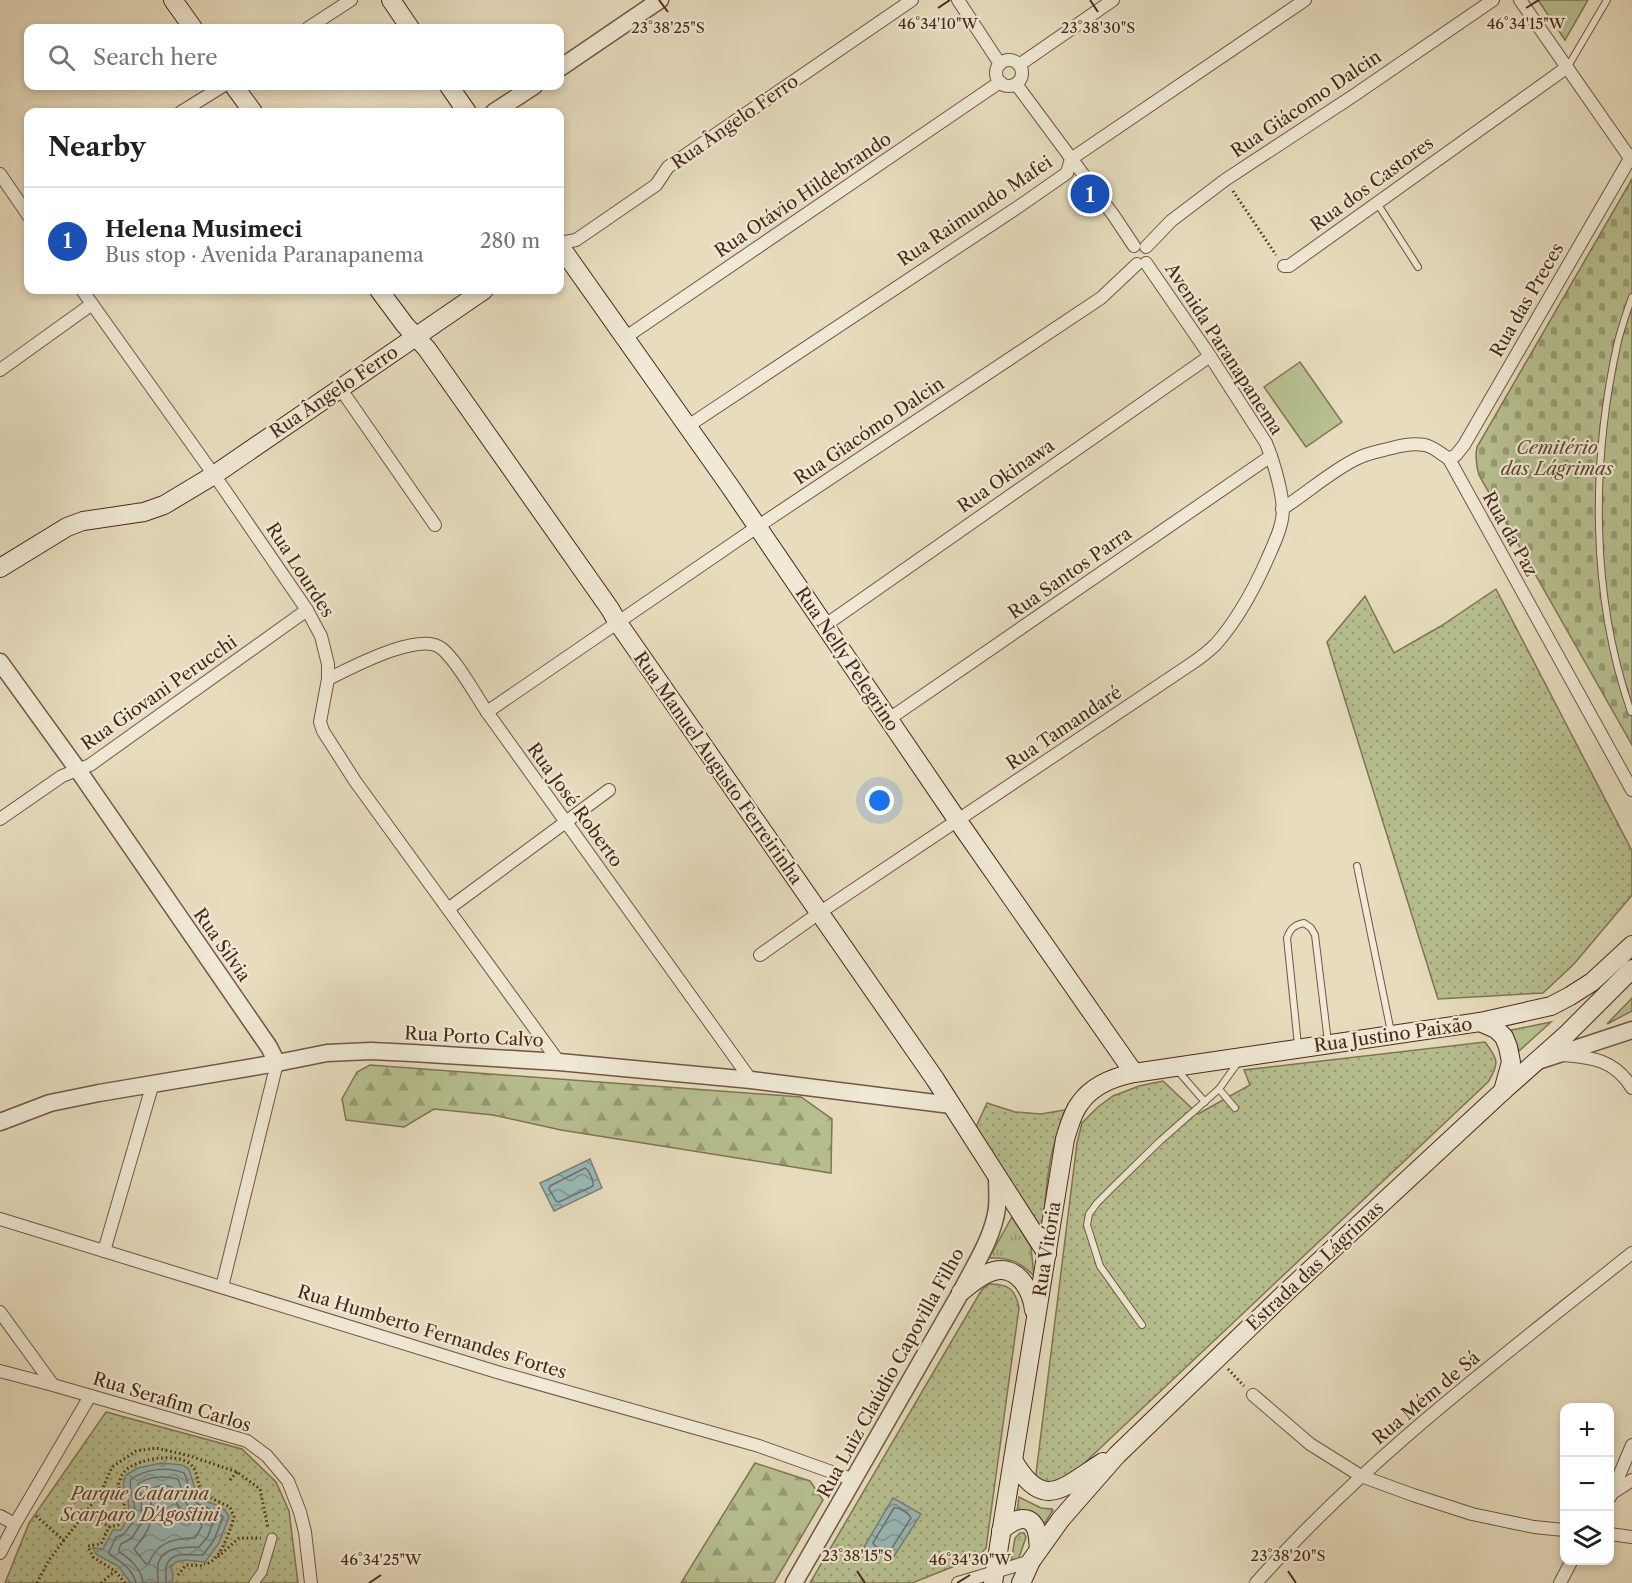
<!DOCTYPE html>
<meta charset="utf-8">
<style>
body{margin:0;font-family:"Libre Caslon Text",serif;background:#f6f6f6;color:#202124}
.controls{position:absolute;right:18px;bottom:18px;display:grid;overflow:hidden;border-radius:12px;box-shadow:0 3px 9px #0003}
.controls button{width:54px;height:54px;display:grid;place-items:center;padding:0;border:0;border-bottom:2px solid #e0e0e0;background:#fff;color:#202124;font:30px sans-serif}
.you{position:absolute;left:880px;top:801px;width:21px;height:21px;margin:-15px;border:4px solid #fff;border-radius:50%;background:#1a73e8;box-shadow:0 0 0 9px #1a73e833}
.badge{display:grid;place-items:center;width:39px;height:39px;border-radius:50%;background:#8f2418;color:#fff;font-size:20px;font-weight:700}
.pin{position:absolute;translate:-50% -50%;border:3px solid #fff;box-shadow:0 2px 6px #0006}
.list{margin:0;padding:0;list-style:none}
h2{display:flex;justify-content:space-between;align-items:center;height:78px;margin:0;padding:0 24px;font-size:26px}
h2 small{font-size:20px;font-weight:400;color:#757577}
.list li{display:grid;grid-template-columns:39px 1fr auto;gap:18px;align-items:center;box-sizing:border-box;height:108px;padding:0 24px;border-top:2px solid #e0e0e0}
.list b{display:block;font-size:22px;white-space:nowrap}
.list p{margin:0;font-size:20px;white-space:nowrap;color:#757577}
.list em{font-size:20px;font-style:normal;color:#757577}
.icon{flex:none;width:33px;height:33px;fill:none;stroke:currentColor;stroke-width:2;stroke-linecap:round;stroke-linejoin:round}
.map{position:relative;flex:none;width:1632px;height:1583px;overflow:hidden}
.search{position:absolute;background:#fff;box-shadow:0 3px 9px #0003;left:24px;top:24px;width:540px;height:66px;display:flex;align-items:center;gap:15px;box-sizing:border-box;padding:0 21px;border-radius:12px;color:#757577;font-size:22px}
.panel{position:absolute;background:#fff;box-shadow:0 3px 9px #0003;left:24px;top:108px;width:540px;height:186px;border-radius:12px}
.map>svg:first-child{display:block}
.grass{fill:url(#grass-tufts);stroke:#817454;stroke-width:1.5}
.forest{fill:url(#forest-firs);stroke:#817454;stroke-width:1.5}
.cemetery{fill:url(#cemetery-stones);stroke:#817454;stroke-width:1.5}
.park{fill:url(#park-dots);stroke:#817454;stroke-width:1.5}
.garden{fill:#b7c090;stroke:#817454;stroke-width:1.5}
.water{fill:url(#water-waves);stroke:#7a8079;stroke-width:1.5}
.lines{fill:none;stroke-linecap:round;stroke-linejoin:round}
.shore{stroke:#727169;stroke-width:1.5}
.service-casing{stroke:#725542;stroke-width:8}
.pedestrian-casing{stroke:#725542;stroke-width:11}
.minor-casing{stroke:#725542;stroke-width:14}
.tertiary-casing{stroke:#725542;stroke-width:19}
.secondary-casing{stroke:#4b2818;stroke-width:20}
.path{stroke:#4b2818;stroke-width:3;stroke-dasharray:1.5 3;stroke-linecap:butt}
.service{stroke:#efe9d5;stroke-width:6}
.pedestrian{stroke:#efe9d5;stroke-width:9}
.minor{stroke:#efe9d5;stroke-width:12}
.tertiary{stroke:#efe9d5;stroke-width:16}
.secondary{stroke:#efe9d5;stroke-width:18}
.ticks{fill:none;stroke:#4b2818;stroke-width:2}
.labels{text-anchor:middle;stroke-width:4.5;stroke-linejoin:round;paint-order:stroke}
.street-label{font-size:18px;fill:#4b2818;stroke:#efe9d5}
.park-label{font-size:18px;font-style:italic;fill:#614630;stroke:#efe9d5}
.ticks-label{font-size:15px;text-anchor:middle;fill:#4b2818;stroke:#efe9d5;stroke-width:4.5;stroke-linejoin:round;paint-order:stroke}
</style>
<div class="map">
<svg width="1632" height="1583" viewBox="0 0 1632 1583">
<defs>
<pattern id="grass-tufts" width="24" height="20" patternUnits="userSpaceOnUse" patternTransform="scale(1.5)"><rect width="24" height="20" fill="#b7c090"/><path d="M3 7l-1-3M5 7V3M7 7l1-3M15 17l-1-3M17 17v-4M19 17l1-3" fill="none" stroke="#979c75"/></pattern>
<pattern id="forest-firs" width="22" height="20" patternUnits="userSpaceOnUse" patternTransform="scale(1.5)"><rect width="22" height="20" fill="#b7c090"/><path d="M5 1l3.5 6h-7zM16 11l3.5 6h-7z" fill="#979c75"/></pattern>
<pattern id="cemetery-stones" width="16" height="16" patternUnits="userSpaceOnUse" patternTransform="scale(1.5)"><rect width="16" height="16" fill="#b7c090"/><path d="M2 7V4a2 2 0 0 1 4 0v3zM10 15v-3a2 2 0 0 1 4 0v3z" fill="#979c75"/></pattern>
<pattern id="park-dots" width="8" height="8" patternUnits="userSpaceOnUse" patternTransform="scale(1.5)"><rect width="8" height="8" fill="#b7c090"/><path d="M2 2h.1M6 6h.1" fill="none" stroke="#979c75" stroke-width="1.8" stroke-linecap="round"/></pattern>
<pattern id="water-waves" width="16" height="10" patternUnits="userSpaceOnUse" patternTransform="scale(1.5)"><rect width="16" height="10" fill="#99baba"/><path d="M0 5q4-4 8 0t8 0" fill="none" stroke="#7f9796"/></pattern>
</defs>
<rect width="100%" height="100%" fill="#e7ddbe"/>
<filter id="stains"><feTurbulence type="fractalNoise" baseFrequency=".00333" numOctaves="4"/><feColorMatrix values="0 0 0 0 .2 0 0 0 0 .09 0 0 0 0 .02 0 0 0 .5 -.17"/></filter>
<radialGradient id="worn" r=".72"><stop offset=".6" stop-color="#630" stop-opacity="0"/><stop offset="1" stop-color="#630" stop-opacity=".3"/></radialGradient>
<g class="grass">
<polygon points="1632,998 1632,1011 1607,1024"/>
<polygon points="1551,1022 1519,1051 1511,1030"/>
<path d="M1012,1217L1031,1247L1034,1276C1020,1262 1009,1257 989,1258Z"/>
<polygon points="1019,1497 1041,1508 1052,1509 1053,1510 1045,1523 1017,1511"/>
<polygon points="1020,1533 1024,1533 1026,1537 1018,1561 1011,1563 1015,1538"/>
</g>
<g class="forest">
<polygon points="370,1065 801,1097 832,1119 831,1173 561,1130 493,1115 434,1109 404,1127 346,1120 342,1099 357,1072"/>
<polygon points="755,1463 810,1481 823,1500 774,1583 681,1583"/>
</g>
<path class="cemetery" d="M1632,179V745L1479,475C1476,465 1475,457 1477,447Z"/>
<g class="park">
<polygon points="1496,589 1632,851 1632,895 1574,964 1543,993 1438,999 1327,642 1365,596 1394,653 1441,626"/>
<path d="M1485,1042C1498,1059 1500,1063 1488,1082L1059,1487L1035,1482L1077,1143L1082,1123L1098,1107L1113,1096L1139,1086L1163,1081L1198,1114L1250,1085L1244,1070Z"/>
<path d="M987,1103L1015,1112L1041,1114L1070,1109C1047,1140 1047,1192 1042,1229L976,1127Z"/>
<path d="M988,1284C1008,1284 1015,1288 1019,1308L986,1548L980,1555L970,1560L912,1583H810L981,1291Z"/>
<polygon points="106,1412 242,1449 276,1482 289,1511 298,1583 5,1583 29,1523"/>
</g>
<g class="garden">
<polygon points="1538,0 1588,0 1565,40"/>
<polygon points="1300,362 1342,422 1306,447 1264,387"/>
</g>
<g class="water">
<polygon points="590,1159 602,1188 554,1211 540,1183"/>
<path d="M161,1463L182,1465L188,1468C192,1475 195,1493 198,1496C205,1506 221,1500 229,1517L219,1543L205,1562L186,1560L176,1562L171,1567L173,1575L172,1583H131L118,1566L96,1554L93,1548L103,1549L113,1530H121L125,1523L129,1518L128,1497L123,1485L126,1475L138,1468Z"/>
<polygon points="893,1498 921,1514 891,1561 864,1547"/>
</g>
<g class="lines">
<g class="shore">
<path d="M585,1168C589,1170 594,1181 593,1186L559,1202L556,1201L549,1189L550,1186Z"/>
<path d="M162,1485L172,1487C179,1509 177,1514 201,1523L202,1526L195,1538C174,1538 157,1542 149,1563L146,1564L134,1549C154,1526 153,1519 150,1489Z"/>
<path d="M894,1508C899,1507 909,1513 911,1518L890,1551L887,1552L875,1546L873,1543Z"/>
<path d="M136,1583C133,1570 121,1561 110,1555L109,1552L116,1537C126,1534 124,1533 130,1526C143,1509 126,1493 131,1479C146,1469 167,1466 184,1473C189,1481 188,1494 193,1500C201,1509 215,1507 223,1517L214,1540L203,1555C192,1556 173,1550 167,1564C165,1567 166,1578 166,1583"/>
<path d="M143,1583C142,1570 130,1558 119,1552V1549L121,1544L132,1538L142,1522L141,1496L138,1484C149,1476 165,1476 178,1479C182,1488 182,1499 188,1506C195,1514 207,1512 214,1520L208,1536L199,1547C185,1548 163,1545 158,1564C157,1569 158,1577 158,1583"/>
</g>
<defs>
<g id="service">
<polyline points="1567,68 1607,0"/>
<polyline points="1377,203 1418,267"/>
<path d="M1631,712C1590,594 1591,461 1618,341C1622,326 1627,311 1632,297"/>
<polyline points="1357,866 1391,1032"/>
<path d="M1298,1045L1287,938C1290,929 1294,925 1304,923L1311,928L1315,935L1328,1042"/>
<polyline points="1178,1071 1205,1102"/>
<polyline points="1219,1089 1235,1108"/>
<polyline points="1142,1325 1100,1266 1087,1225 1089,1214 1097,1203 1113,1187 1159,1142 1219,1089 1239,1061"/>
</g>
<polyline id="pedestrian" points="254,1583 262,1572 272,1538"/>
<g id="minor">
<polyline points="958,0 1000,64"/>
<polyline points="1520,0 1630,158"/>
<polyline points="308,28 351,0"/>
<circle cx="1009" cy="73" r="13"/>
<polyline points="1019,65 1113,0"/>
<polyline points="1016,84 1114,216 1134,246"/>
<polyline points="181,112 223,86"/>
<polyline points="0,174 28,215"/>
<polyline points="560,243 576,240 656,185 668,167 912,0"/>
<polyline points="1146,247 1171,221 1225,180 1353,96 1493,0"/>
<polyline points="1284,266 1289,266 1566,68"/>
<polyline points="82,290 224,489 307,610 321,636 328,664 328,679 320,722 323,731 355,781 559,1062"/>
<polyline points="626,337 1000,82"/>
<polyline points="0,370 92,304"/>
<polyline points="340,388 435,525"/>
<polyline points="688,426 1021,205 1067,173 1071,159 1305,0"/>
<polyline points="1449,459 1456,455 1464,445 1632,155"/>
<path d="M1282,509C1307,493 1330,472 1356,459C1367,453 1380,451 1392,448C1402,445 1414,443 1425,445C1434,447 1441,454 1449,459L1632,790"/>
<polyline points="824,626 1210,356"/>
<path d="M328,679C351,668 419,631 441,648C456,659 476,696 487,712L751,1080"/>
<polyline points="487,712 757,527 1101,298 1137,264"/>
<polyline points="889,719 1271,456"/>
<polyline points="0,819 62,776 90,765 307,610"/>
<polyline points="448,909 609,790"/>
<path d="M760,955L819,913L1191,664C1200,658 1209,651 1216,644C1238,619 1253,591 1266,562C1272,548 1280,533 1282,519C1286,501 1273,460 1266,443L1210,356L1146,263"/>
<path d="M1562,1055C1592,1057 1615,1060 1632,1088"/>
<polyline points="0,1219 497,1372 759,1446 854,1480"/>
<polyline points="104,1251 153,1083"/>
<polyline points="222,1287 277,1063"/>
<polyline points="0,1312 53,1385"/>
<polyline points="0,1371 53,1385 247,1441 267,1456 288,1481 300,1512 305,1532 311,1583"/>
<polyline points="1253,1395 1310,1444 1361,1476 1413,1495 1472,1514 1534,1527 1564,1530"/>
<polyline points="1611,1494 1632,1480"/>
<polyline points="1610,1497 1632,1445"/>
<polyline points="0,1516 15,1524"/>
<polyline points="1610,1534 1632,1537"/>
<polyline points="0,1553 15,1524 90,1396"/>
<polyline points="958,1583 1031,1561"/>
<path d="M1256,1583C1367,1458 1502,1357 1632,1253"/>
<polyline points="1560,1583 1572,1560"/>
</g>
<g id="tertiary">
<polyline points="560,68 660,0"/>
<polyline points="494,112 534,86"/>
<polyline points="0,662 78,770 269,1047 277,1063"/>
<polyline points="1538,1061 1632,1030"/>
<polyline points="0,1122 50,1103 99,1093 277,1063 327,1053 371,1051 412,1053 559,1062 751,1080 951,1105"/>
<path d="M794,1583L961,1292C974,1266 993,1238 997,1208C998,1197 997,1186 997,1175"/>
</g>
<g id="secondary">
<polyline points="173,0 193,28"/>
<polyline points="391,0 410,28"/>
<polyline points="234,86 253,112"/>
<polyline points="449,86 467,112"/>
<polyline points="560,246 729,485 958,821 1134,1073"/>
<polyline points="379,290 405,325 427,349 610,609 618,623 935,1079 1047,1254"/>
<polyline points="0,568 67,527 83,521 144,512 164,505 214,475 484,290"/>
<polyline points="1480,1022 1496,1029 1504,1037 1508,1047 1511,1062 1503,1091"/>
<path d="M961,1292C971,1284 981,1274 994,1271C1017,1265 1032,1290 1034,1310"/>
<path d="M1013,1460C1043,1513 1064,1487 1103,1462"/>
<path d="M1001,1531C1009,1523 1025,1512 1034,1525C1039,1532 1038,1542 1039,1549"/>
<path d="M993,1583L1065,1139C1069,1127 1072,1113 1080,1103C1092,1086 1114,1077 1134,1073L1480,1022L1551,1006L1570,996L1592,982L1632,945"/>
<polyline points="1021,1583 1031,1561 1061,1519 1117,1455 1282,1296 1503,1091 1566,1035 1632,969"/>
</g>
</defs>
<use href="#service" class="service-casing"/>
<use href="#pedestrian" class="pedestrian-casing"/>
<use href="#minor" class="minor-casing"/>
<use href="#tertiary" class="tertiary-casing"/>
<use href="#secondary" class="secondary-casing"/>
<g class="path">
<polyline points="1233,191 1276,255"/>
<polyline points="1228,1369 1244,1386"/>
<polyline points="230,1480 237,1472"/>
<polyline points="87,1511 109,1527"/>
<polyline points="36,1516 64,1541"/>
<polyline points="218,1557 239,1538 261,1538"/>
<polyline points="178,1575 186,1565 204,1566"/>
<polyline points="37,1583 49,1560 101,1492 112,1467 136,1451 156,1448 187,1455 237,1472 260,1489 268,1528"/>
<polyline points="101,1583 115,1571"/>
<path d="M125,1583L115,1571L93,1557L88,1546L101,1544L109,1527L118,1525L125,1516L124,1499L118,1485C120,1481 121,1475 124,1472C135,1459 176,1452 190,1464C199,1471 197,1485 202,1494L230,1507L234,1517C230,1530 220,1564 204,1564"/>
</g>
<use href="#service" class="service"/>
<use href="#pedestrian" class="pedestrian"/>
<use href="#minor" class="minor"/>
<use href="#tertiary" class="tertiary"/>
<use href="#secondary" class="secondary"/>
</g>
<path class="ticks" d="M659,0L668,12M1090,0L1098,12M938,8L950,0M1526,8L1539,0M857,1571L865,1583M1288,1571L1296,1583M369,1583L381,1575M957,1583L970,1575"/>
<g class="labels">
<g class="street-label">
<text transform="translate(1306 104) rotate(-34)" y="6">Rua Giácomo Dalcin</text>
<text transform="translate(735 122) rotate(-35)" y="6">Rua Ângelo Ferro</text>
<text transform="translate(1372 184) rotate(-36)" y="6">Rua dos Castores</text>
<text transform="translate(803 195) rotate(-34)" y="6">Rua Otávio Hildebrando</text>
<text transform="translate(975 211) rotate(-34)" y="6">Rua Raimundo Mafei</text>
<text transform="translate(1527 300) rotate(-60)" y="6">Rua das Preces</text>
<text transform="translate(1224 349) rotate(57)" y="6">Avenida Paranapanema</text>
<text transform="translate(334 392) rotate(-34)" y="6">Rua Ângelo Ferro</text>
<text transform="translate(869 431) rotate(-34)" y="6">Rua Giacómo Dalcin</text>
<text transform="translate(1006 476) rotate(-35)" y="6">Rua Okinawa</text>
<text transform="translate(1510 534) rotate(61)" y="6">Rua da Paz</text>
<text transform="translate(300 570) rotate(57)" y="6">Rua Lourdes</text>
<text transform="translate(1070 573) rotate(-35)" y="6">Rua Santos Parra</text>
<text transform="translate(847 659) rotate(56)" y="6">Rua Nelly Pelegrino</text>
<text transform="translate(159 693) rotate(-35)" y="6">Rua Giovani Perucchi</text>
<text transform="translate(1064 728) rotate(-34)" y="6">Rua Tamandaré</text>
<text transform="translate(718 768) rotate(55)" y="6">Rua Manuel Augusto Ferreirinha</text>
<text transform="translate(575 805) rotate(54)" y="6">Rua José Roberto</text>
<text transform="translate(222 945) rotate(55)" y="6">Rua Sílvia</text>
<text transform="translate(1393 1035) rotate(-8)" y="6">Rua Justino Paixão</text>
<text transform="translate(474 1037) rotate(3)" y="6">Rua Porto Calvo</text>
<text transform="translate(1047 1249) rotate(-81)" y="6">Rua Vitória</text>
<text transform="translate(1315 1266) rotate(-43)" y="6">Estrada das Lágrimas</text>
<text transform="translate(432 1332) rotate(17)" y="6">Rua Humberto Fernandes Fortes</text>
<text transform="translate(891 1373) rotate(-61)" y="6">Rua Luiz Claúdio Capovilla Filho</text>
<text transform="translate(1426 1398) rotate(-40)" y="6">Rua Mém de Sá</text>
<text transform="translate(172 1402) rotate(17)" y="6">Rua Serafim Carlos</text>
</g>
<g class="park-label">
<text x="1557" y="454">Cemitério<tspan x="1557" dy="21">das Lágrimas</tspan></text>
<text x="140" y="1500">Parque Catarina<tspan x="140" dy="21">Scarparo D'Agostini</tspan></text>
</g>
</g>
<g class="ticks-label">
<text x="938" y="29">46°34'10"W</text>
<text x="1526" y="29">46°34'15"W</text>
<text x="668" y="33">23°38'25"S</text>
<text x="1098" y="33">23°38'30"S</text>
<text x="857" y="1561">23°38'15"S</text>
<text x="1288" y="1561">23°38'20"S</text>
<text x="381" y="1565">46°34'25"W</text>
<text x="970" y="1565">46°34'30"W</text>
</g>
<rect width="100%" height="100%" filter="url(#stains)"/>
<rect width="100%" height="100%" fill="url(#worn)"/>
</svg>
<div class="controls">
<button>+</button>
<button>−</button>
<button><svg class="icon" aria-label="layers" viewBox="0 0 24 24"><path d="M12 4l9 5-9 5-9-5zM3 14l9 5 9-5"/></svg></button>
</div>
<div class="you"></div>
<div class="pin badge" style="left:1090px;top:194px;background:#1a4fb4">1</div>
<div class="search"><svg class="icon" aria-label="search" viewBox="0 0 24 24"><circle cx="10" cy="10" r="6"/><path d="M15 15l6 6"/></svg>Search here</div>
<section class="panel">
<h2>Nearby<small></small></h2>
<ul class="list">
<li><span class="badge" style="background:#1a4fb4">1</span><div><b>Helena Musimeci</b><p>Bus stop · Avenida Paranapanema</p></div><em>280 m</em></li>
</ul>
</section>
</div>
